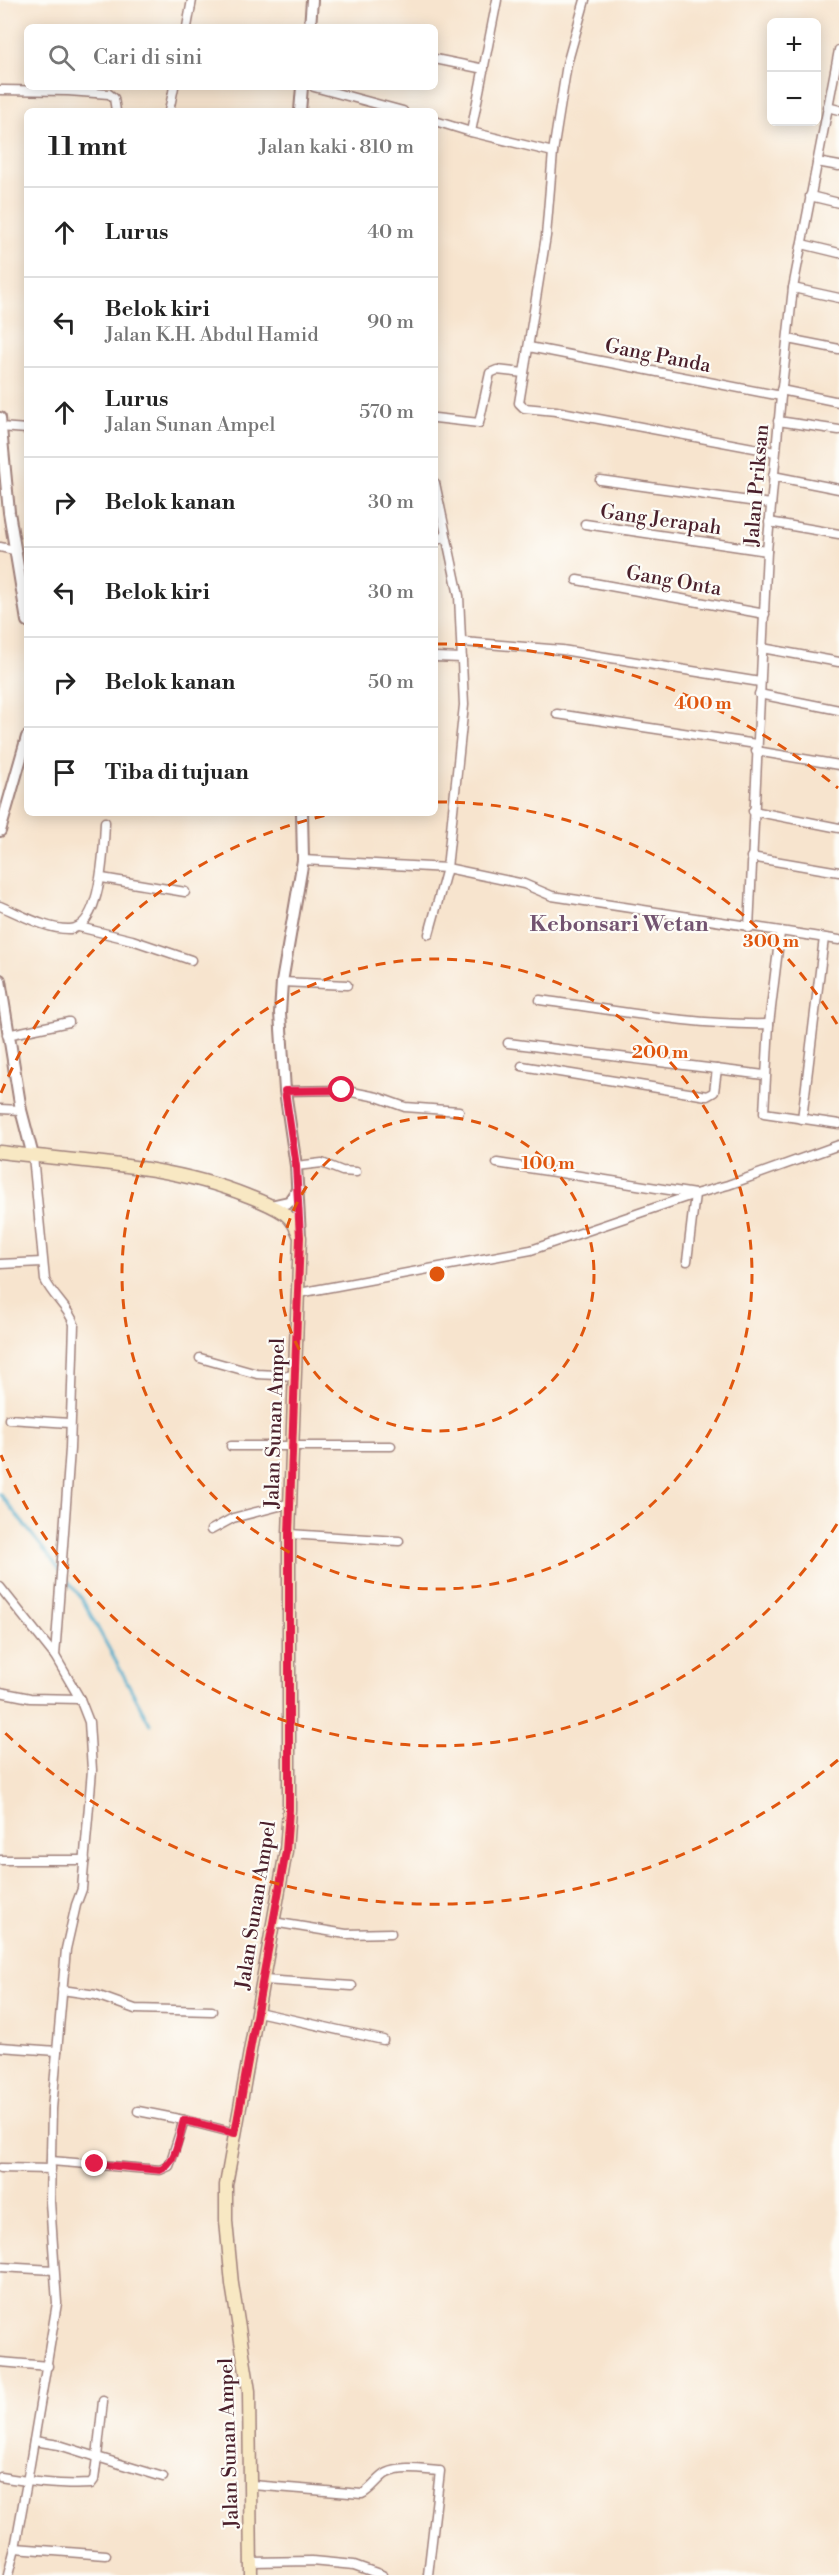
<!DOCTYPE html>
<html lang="id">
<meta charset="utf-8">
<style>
body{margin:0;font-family:"Libre Bodoni",serif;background:#f2f2f2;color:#222}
.controls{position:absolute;right:18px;top:18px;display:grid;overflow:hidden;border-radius:9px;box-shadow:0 3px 15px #0003}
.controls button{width:54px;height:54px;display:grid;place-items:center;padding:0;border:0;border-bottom:2px solid #e0e0e0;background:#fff;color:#222;font:30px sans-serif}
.stop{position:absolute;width:18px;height:18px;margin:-14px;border:4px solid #e11d48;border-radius:50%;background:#fff}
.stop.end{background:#e11d48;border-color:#fff;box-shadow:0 2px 6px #0008}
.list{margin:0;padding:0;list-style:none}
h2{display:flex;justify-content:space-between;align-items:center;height:78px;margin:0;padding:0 24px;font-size:26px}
h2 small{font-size:20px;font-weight:400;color:#767676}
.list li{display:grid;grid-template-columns:39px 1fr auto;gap:18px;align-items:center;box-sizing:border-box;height:90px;padding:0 24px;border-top:2px solid #e0e0e0}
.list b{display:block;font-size:22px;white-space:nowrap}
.list p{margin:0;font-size:20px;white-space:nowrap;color:#767676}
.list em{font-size:20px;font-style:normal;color:#767676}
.icon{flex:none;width:33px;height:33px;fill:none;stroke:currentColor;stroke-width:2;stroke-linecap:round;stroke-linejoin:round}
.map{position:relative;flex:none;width:839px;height:2575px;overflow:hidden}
.search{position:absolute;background:#fff;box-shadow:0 3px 15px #0003;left:24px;top:24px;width:414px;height:66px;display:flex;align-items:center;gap:15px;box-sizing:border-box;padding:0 21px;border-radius:9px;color:#767676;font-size:22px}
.panel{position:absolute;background:#fff;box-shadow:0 3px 15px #0003;left:24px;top:108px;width:414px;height:708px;border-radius:9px}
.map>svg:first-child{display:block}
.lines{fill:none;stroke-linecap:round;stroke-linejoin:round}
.stream{stroke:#4aa9c9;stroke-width:3}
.minor-casing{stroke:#a0827c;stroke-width:11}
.tertiary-casing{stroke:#a0827c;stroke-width:14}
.secondary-casing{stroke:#a0827c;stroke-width:15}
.minor{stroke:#fff;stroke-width:8}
.tertiary{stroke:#fff;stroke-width:10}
.secondary{stroke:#f8e8c3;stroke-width:12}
.route{stroke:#e11d48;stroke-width:8}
.ring{fill:none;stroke:#e0560e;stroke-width:3;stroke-dasharray:10 8}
.labels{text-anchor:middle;stroke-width:4.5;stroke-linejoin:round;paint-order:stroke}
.street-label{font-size:20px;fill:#4a1f2b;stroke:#fdfcf7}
.quarter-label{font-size:22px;font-weight:bold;fill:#725370;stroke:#fdfcf7}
.centre{fill:#e0560e;stroke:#fdfcf7;stroke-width:3}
.ring-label{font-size:18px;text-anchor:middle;font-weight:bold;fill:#e0560e;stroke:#fdfcf7;stroke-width:4.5;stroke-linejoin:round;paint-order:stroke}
</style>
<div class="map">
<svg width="839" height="2575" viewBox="0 0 839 2575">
<rect width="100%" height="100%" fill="#fdfcf7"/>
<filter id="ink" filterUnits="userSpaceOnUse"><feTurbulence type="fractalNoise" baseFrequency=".0167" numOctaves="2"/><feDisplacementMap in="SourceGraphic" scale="12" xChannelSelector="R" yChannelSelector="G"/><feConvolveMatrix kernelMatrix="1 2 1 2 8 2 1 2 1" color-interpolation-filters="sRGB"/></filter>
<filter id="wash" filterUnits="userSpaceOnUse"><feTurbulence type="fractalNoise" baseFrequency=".008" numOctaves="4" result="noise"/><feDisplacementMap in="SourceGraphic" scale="24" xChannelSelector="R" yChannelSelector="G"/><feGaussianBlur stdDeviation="1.35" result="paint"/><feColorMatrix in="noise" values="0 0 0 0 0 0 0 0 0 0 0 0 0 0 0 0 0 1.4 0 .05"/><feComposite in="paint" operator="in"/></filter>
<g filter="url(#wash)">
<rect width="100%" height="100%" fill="#f7e4ce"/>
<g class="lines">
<g class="stream">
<polyline points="0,1494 60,1570"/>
<polyline points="64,1576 82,1599 150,1724"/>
</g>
</g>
</g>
<g filter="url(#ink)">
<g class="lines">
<defs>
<g id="minor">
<polyline points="187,27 192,0"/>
<polyline points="435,59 484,69"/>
<polyline points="314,87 403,111"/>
<polyline points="0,90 68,91 109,94 114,98 116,111"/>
<polyline points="827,107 839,110"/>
<polyline points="169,111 174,87"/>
<polyline points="435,121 471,132 553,152"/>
<polyline points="471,132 497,0"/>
<polyline points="817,162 839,166"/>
<polyline points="810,196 839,203"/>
<polyline points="802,244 839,253"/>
<polyline points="793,288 839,298"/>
<polyline points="788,339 839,349"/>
<polyline points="529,347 781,396"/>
<polyline points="524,373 519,403 524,408 556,411 775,452"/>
<polyline points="781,390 839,402"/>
<polyline points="435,418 479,423 490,373 497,370 524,373 546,236 553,152 567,64 585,0"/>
<polyline points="778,421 839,430"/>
<polyline points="0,427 27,429"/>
<polyline points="773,476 839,489"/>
<polyline points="600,480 771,504"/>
<polyline points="769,522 839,534"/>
<polyline points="585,524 767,551"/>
<polyline points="435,541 446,536"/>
<polyline points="0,547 14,550"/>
<polyline points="577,580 765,614"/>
<polyline points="463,642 562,650 760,682"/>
<polyline points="762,648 839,662"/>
<polyline points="435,657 462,658"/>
<polyline points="759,694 839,710"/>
<polyline points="557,714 756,744"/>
<polyline points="756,751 839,765"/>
<polyline points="753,811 839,828"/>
<polyline points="751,857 839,872"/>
<polyline points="303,860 447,868 524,884 552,896 839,940"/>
<polyline points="102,878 185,892"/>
<path d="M0,906C20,914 47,930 70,929C102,927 104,845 105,822"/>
<polyline points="79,927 132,940 191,960"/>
<polyline points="749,928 767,551 781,396 793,288 839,50"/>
<polyline points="780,933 769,1024 764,1113 839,1124"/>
<polyline points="429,934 447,868 464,705 459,596 435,483"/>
<polyline points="282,982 347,985"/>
<path d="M540,1000C615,1010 692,1026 769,1024"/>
<polyline points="7,1035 69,1022"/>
<polyline points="508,1043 764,1075"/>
<polyline points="522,1066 707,1096 714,1092 717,1069"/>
<polyline points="285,1091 342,1090 377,1097 405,1107 459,1111"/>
<polyline points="0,1109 21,1110"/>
<polyline points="802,1119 824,938"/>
<polyline points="497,1163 695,1194 687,1261"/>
<polyline points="296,1166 322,1163 342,1171 356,1172"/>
<polyline points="0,1264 42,1262"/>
<polyline points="299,1293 531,1250 695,1194 728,1185 839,1145"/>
<polyline points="200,1358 257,1374 295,1376"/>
<polyline points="9,1419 69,1423"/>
<polyline points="231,1446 391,1446"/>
<polyline points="211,1530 233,1518 291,1503"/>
<polyline points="289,1534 399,1541"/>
<polyline points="0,1587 55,1656"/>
<polyline points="0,1692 30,1698 80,1699"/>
<polyline points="0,1860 85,1860"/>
<polyline points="273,1922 346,1934 391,1933"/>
<polyline points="264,1980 352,1986"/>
<polyline points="62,1990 96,1995 135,2009 212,2011"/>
<polyline points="258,2012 383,2040"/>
<polyline points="0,2047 57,2051"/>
<polyline points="138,2111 184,2120"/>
<polyline points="51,2161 160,2170 169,2166 171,2161 184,2120 235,2133"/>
<polyline points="0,2168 51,2169"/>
<polyline points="0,2267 54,2270"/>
<polyline points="0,2362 48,2366"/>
<polyline points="103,2401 97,2457 163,2477"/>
<path d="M0,2477C30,2482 60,2486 91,2484L94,2480L97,2457L59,2445L34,2441"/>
<path d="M252,2485L362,2494C372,2489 378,2478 387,2473C402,2466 424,2470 440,2471L428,2575"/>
<polyline points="15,2548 106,2555"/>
<polyline points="251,2562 312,2561 354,2565 382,2575"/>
<path d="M8,2575L15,2548L27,2482L57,2303L50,2202L52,2109L66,1949L76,1905L82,1889L92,1770L89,1722L80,1699L55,1656L70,1449L74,1324C69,1308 53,1297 45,1280L33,1156"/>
</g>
<g id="tertiary">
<polyline points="310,27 312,0"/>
<polyline points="300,111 302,87"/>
<polyline points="0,418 9,512 27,621"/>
<polyline points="0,831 27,737"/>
<polyline points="0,980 21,1110 33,1156"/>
<polyline points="271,1206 289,1202 298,1189"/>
<polyline points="300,1236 296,1166 285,1091 280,1013 282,982 303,860 302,813"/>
</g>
<path id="secondary" d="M0,1152C83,1162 170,1164 248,1196C261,1201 274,1206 285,1214C293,1220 296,1228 300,1237L289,1534V1810L286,1851L226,2185V2221L232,2284L249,2391L251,2575"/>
</defs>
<use href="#minor" class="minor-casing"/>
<use href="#tertiary" class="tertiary-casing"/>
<use href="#secondary" class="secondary-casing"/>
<use href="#minor" class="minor"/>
<use href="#tertiary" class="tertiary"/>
<use href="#secondary" class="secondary"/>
</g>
</g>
<g class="lines" filter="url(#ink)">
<path class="route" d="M95,2164L160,2170C177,2164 179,2135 184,2120L235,2133L286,1851L289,1810V1534L300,1237L296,1166L285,1091L342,1090"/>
</g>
<g class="ring">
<circle cx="437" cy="1274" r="157"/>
<circle cx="437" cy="1274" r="315"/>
<path d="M837 1524A472 472 0 0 1 1 1455M1 1093A472 472 0 0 1 335 813M437 802A472 472 0 0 1 837 1024"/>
<path d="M838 1760A630 630 0 0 1 3 1731M437 644A630 630 0 0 1 838 788"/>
</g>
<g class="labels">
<g class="street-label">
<text transform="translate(658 355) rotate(11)" y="7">Gang Panda</text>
<text transform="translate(756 485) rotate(-85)" y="7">Jalan Priksan</text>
<text transform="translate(661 519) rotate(8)" y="7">Gang Jerapah</text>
<text transform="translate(674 580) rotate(10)" y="7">Gang Onta</text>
<text transform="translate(274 1423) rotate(-88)" y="7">Jalan Sunan Ampel</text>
<text transform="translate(255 1905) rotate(-81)" y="7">Jalan Sunan Ampel</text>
<text transform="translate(228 2443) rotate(-92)" y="7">Jalan Sunan Ampel</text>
</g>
<g class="quarter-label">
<text x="619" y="931">Kebonsari Wetan</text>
</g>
</g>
<circle cx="437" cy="1274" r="9" class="centre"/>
<g class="ring-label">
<text x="703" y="709">400 m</text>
<text x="771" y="947">300 m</text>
<text x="660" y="1058">200 m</text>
<text x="548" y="1169">100 m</text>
</g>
</svg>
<div class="controls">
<button>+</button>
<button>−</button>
</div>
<div class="stop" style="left:342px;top:1090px"></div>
<div class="stop end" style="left:95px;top:2164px"></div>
<div class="search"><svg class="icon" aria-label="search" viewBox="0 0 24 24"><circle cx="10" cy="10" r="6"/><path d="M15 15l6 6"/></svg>Cari di sini</div>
<section class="panel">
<h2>11 mnt<small>Jalan kaki · 810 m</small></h2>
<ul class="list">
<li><svg class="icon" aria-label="ahead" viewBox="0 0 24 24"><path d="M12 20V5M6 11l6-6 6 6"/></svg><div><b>Lurus</b></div><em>40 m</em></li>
<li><svg class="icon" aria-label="left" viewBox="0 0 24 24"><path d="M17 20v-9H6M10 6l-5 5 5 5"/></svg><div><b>Belok kiri</b><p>Jalan K.H. Abdul Hamid</p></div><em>90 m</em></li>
<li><svg class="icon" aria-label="ahead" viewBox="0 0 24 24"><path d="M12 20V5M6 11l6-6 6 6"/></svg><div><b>Lurus</b><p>Jalan Sunan Ampel</p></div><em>570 m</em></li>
<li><svg class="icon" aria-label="right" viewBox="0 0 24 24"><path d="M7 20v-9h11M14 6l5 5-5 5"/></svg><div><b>Belok kanan</b></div><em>30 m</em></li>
<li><svg class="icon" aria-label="left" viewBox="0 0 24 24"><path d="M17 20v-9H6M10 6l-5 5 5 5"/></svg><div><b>Belok kiri</b></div><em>30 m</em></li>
<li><svg class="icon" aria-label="right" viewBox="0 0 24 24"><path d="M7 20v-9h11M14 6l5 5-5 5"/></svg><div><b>Belok kanan</b></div><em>50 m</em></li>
<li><svg class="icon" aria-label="arrive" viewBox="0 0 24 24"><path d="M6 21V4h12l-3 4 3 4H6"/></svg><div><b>Tiba di tujuan</b></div></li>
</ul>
</section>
</div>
